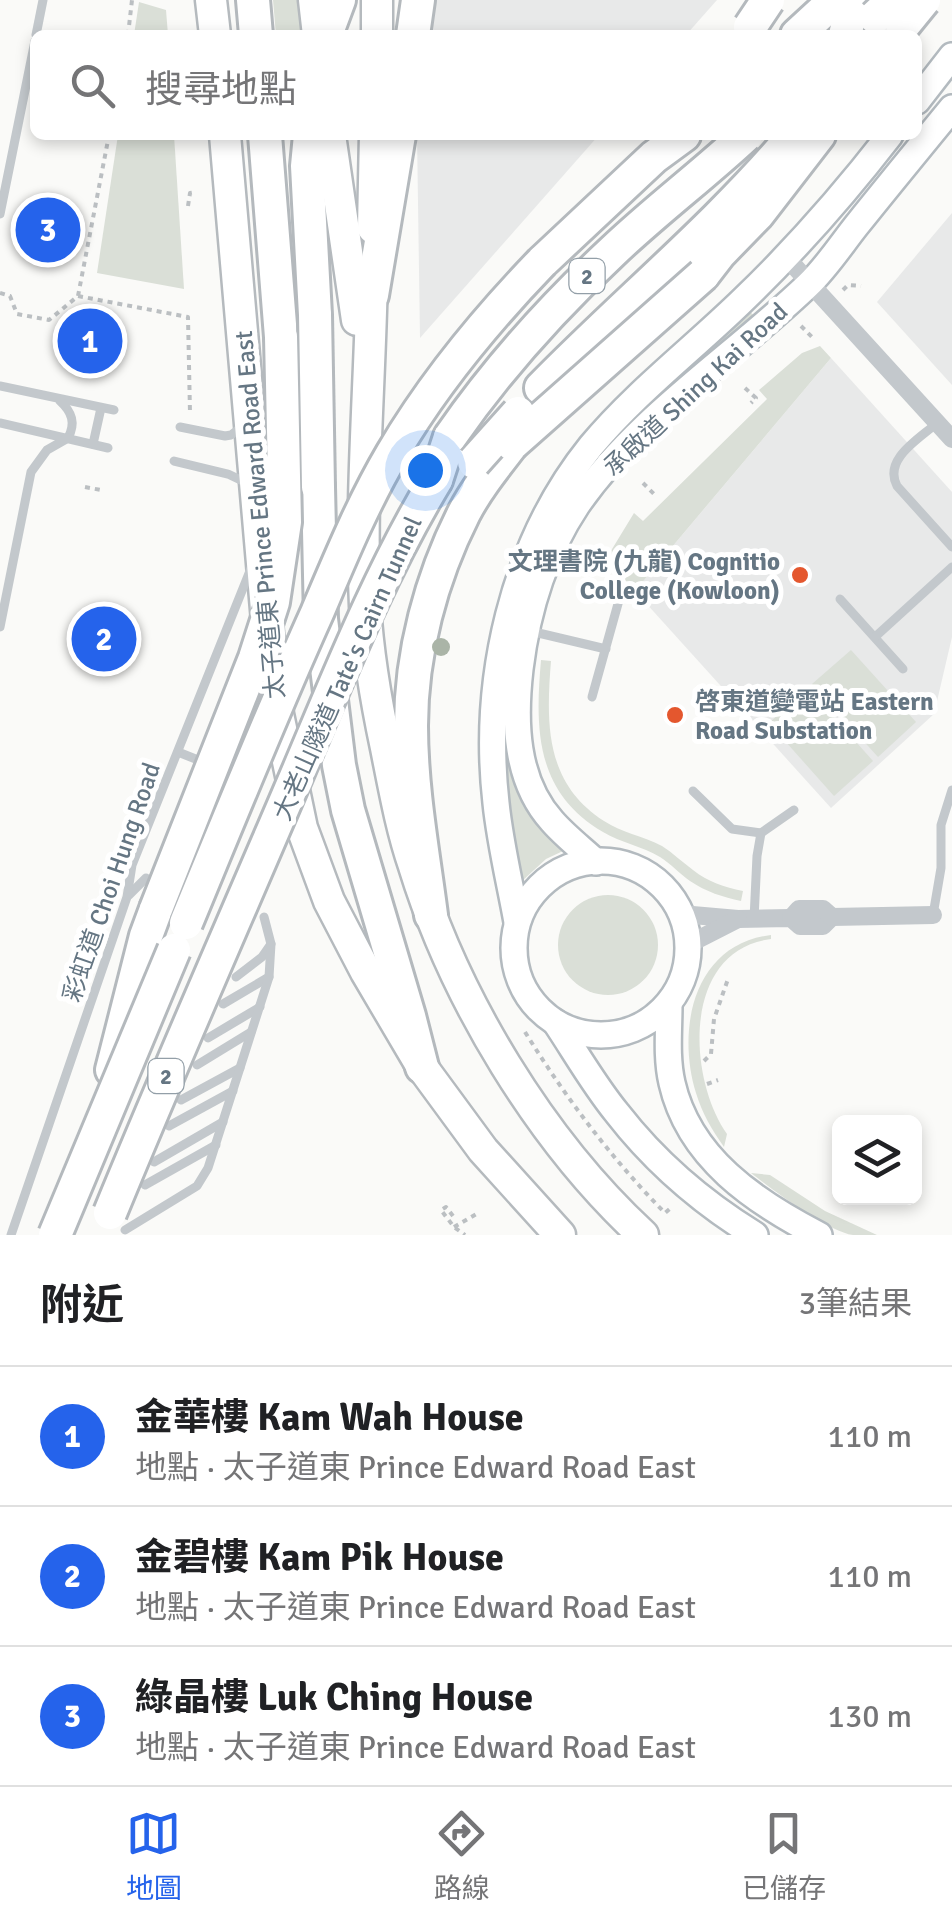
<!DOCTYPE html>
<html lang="zh-TW">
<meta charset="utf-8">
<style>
body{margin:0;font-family:Signika,"Noto Sans TC",sans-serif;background:#f6f6f6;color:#202124}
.controls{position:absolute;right:30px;bottom:30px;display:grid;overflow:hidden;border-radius:15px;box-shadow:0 5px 15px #0003}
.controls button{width:90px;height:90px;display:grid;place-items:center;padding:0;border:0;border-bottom:2px solid #e0e0e0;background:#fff;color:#202124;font:50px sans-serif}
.you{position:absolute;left:425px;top:470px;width:35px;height:35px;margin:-25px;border:8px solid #fff;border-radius:50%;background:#1a73e8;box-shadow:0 0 0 15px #1a73e833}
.badge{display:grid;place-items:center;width:65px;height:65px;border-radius:50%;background:#2563eb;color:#fff;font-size:32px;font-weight:700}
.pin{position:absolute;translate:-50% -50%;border:5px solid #fff;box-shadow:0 2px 10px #0006}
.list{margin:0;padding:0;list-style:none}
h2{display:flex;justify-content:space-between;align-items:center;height:130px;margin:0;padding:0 40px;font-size:42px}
h2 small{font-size:32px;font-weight:400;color:#757577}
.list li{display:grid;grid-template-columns:65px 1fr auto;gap:30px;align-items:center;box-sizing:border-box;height:140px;padding:0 40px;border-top:2px solid #e0e0e0}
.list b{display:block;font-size:38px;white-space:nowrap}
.list p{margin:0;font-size:32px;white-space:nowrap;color:#757577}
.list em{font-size:32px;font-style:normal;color:#757577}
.icon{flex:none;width:55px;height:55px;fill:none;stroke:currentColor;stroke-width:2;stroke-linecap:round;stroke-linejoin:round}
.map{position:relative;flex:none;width:952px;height:1235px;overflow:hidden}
.search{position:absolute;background:#fff;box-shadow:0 5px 15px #0003;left:30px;right:30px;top:30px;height:110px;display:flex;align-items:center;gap:25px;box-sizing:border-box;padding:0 35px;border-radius:15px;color:#757577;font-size:38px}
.sheet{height:550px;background:#fff}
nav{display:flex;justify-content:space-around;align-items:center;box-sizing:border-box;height:140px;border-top:2px solid #e0e0e0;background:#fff;font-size:28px;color:#757577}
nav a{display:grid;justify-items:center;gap:5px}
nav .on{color:#2563eb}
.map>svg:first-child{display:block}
.built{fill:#e8e9e9}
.green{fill:#dadfd7}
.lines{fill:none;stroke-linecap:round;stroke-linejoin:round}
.secondary-casing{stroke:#b3babf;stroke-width:30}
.primary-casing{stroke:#b5babe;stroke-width:35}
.highway-casing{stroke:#b4b9bd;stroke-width:38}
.path{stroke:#bbbfc2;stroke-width:4;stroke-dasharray:5 5;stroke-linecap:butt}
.lane{stroke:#c3c8cc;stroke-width:9}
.street{stroke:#c3c8cc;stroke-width:18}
.secondary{stroke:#fff;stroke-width:25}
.primary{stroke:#fff;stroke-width:30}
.highway{stroke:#fff;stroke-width:32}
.highway-bridge-casing{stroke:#b4b9bd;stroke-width:38;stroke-linecap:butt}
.highway-bridge{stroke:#fff;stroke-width:32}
.tree{fill:#aab4a7}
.poi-dot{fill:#e4572e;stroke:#fff;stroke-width:4}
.labels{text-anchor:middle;stroke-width:10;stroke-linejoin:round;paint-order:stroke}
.shield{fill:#fff;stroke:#939fa8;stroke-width:2.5}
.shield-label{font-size:22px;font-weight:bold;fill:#657683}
.street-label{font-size:25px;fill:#657683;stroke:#fff}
.poi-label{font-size:25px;font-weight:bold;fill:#657683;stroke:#fff;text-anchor:end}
</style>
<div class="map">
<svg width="952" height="1235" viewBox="0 0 952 1235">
<rect width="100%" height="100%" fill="#fafaf8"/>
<g class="built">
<polygon points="431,0 717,0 686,35 427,35"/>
<polygon points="417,135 599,135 420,338"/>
<polygon points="952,213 952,385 877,302"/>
<polygon points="831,358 952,492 952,637 934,714 831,808 635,591"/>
</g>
<g class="green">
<polygon points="273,0 306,0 311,35 276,35"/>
<polygon points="139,2 166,10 168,35 134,35"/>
<polygon points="118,135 174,135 184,289 97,273"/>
<path d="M746,307L754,316C703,361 645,403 602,456C520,559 464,742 563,851L546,859L521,882C512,848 504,813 502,777C493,662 523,540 598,450C616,429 637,410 658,391C687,363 717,335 746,307Z"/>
<polygon points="820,346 831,358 635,591 606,559 634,513 643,521 767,399 759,390 802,353"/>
<polygon points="851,650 916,722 878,757 812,684"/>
<path d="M541,660L551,661C546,724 545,783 604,821C622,833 643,836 662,846C673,853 682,862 693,870C708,882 724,887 743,891L741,901C723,897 706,892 690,881C680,874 671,864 660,857C642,846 621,843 603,832C535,792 535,729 541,660Z"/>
<polygon points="808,688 873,761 834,796 769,723"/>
<circle cx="608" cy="945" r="50"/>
<path d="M771,935V939C682,950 687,1077 727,1134L724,1147C712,1130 702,1113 696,1093C676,1028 694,944 771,935Z"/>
<path d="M751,1173L770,1175L825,1211L877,1235C870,1235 861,1235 853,1235C827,1231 773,1190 751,1173Z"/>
</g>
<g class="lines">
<defs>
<g id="secondary">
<polyline points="917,101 952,56"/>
<circle cx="601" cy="948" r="87"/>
<path d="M596,862C582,849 565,836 552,821C515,780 514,721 520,669C527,612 545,553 577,505C638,417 732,358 808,285C826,268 841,245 856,226C888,186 920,147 952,108"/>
<path d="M517,922C510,883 500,843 496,803C482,680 512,544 591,446C636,392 694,348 744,299C797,248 845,193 890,135"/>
<path d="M669,1005C669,1030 666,1057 672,1083C689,1158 755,1202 819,1235"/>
<path d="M556,1023C576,1053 594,1085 617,1113C655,1162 703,1203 755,1235"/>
</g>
<g id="primary">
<polyline points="211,0 215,35"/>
<polyline points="314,0 318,35"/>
<polyline points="377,35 377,0"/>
<polyline points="225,135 268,633 278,714 302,828 329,901 366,972 422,1067 483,1150 560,1235"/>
<polyline points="330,135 357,320"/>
<polyline points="373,228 375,135"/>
<path d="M372,274C370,385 360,495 365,606C368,655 376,701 386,748C394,788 401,828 414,866C455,999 541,1141 643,1235"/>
</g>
<g id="highway">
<polyline points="253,0 256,35"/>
<polyline points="326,35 339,0"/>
<polyline points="413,35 418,0"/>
<polyline points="797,35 835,0"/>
<polyline points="845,35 854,0"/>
<polyline points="265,135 281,337"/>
<polyline points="310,135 307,166 315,315"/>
<polyline points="542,262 654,157 684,135"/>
<polyline points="703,275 720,253 758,214 819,135"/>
<polyline points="372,295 399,135"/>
<path d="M541,388C624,303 718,226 794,135"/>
<polyline points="436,480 450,437"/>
<polyline points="318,487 321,619 339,765 348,810 409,1016 422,1067"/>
<path d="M431,915C423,853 411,789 411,726C411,653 431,578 464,513C477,488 495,466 512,444"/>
<polyline points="112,1070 146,936 156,909"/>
</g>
</defs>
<use href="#secondary" class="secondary-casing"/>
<use href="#primary" class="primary-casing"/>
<use href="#highway" class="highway-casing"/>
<g class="path">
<polyline points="128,35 132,0"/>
<polyline points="188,206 190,193 196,192"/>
<polyline points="843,290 848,285 861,286"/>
<polyline points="0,293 10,296 17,314 49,320 78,296 188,317 190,413"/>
<polyline points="78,296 109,135"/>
<polyline points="801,326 812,337"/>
<polyline points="745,388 756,398 751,403"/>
<polyline points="643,483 656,496"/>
<polyline points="85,487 101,490"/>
<polyline points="125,819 135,822"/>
<path d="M525,1032C566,1098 611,1158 665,1213L673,1206"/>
<polyline points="704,1061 711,1054 714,1019 728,979"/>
<polyline points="707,1084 718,1080"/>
<polyline points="453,1216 446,1207 441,1210 454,1227 465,1235"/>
<polyline points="454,1227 478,1213"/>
</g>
<g class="lane">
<polyline points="36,35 43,0"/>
<polyline points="0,214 35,41"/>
<polyline points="0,386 114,410"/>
<path d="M60,401C72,412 76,423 68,438"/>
<polyline points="0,423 108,448"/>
<path d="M937,423C919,439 883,459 897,486L952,547"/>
<polyline points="180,427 225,436 231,435 243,426"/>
<polyline points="93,444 101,408"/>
<polyline points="174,461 228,474 249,484"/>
<polyline points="840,599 903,669"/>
<polyline points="0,627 31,472 47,450 68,438"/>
<polyline points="530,631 606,649"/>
<polyline points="875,637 952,567"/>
<polyline points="592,697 621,593"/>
<polyline points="178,752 208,764"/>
<polyline points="693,791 732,829 761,833 794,810"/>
<polyline points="129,895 146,878"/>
<polyline points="933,915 941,868 941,825 952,790"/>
<polyline points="754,919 757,856 761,833"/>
<polyline points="236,977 262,957 271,944"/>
<polyline points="223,1004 269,977"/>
<polyline points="208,1038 260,1007"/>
<polyline points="197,1065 251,1032"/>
<polyline points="181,1100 240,1068"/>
<polyline points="169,1126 233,1091"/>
<polyline points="154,1162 223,1122"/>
<polyline points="145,1185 216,1145"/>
<polyline points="125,1230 197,1186 208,1168 269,977 271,944 264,917"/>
<polyline points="11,1235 127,897 132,865 252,566"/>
</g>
<g class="street">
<polyline points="786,257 952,439"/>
<polyline points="681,914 738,919 791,918 800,926 823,926 832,917"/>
<polyline points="791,918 799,909 823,909 832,917 933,915"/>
<polyline points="689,944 738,919"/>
</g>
<use href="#secondary" class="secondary"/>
<use href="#primary" class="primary"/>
<use href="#highway" class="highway"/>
<defs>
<g id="highway-bridge">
<polyline points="875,17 891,2"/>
<polyline points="750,27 768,0"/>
<polyline points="902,27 924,0"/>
<polyline points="315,315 318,487"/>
<path d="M450,437C497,369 552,308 612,252C655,211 703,175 746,135"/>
<polyline points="512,444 703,275"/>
<polyline points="474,462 518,413"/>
<polyline points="156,909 255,658 273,602 285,522 281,337"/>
<path d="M186,923C229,819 271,715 317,613C340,559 362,505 392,454C433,384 485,321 542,262"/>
<path d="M110,1213C167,1074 228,936 287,798C333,691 375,581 436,480"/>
<polyline points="55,1235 174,950"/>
</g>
</defs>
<use href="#highway-bridge" class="highway-bridge-casing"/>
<use href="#highway-bridge" class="highway-bridge"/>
</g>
<circle class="tree" cx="441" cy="647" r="9"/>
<g class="poi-dot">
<circle cx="800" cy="575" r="10"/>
<circle cx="675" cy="715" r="10"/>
</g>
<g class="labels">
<g class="shield">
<rect x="569.5" y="259" width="35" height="34" rx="8"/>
<rect x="148.5" y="1059" width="35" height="34" rx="8"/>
</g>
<g class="shield-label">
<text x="587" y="284">2</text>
<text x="166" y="1084">2</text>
</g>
<g class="street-label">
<text transform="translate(695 389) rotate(-43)" y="9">承啟道 Shing Kai Road</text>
<text transform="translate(259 515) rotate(-95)" y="9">太子道東 Prince Edward Road East</text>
<text transform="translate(347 668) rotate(-66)" y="9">大老山隧道 Tate's Cairn Tunnel</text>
<text transform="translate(111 882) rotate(-71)" y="9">彩虹道 Choi Hung Road</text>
</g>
<g class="poi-label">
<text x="780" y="570">文理書院 (九龍) Cognitio<tspan x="780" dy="29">College (Kowloon)</tspan></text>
<text x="695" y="710" text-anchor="start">啓東道變電站 Eastern<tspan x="695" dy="29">Road Substation</tspan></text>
</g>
</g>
</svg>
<div class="controls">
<button><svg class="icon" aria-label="layers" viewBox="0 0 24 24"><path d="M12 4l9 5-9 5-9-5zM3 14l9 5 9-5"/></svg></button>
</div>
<div class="you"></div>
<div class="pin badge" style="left:90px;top:341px">1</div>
<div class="pin badge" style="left:104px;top:639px">2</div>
<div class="pin badge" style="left:48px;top:230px">3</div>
<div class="search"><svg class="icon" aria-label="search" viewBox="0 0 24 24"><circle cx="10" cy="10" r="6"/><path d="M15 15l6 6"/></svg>搜尋地點</div>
</div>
<section class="sheet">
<h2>附近<small>3筆結果</small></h2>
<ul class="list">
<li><span class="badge">1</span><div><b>金華樓 Kam Wah House</b><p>地點 · 太子道東 Prince Edward Road East</p></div><em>110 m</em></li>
<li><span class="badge">2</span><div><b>金碧樓 Kam Pik House</b><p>地點 · 太子道東 Prince Edward Road East</p></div><em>110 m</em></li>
<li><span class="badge">3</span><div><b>綠晶樓 Luk Ching House</b><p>地點 · 太子道東 Prince Edward Road East</p></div><em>130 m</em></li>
</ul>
</section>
<nav>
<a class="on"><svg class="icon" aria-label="map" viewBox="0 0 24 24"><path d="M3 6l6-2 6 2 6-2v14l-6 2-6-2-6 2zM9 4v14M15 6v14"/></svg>地圖</a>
<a><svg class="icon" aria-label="directions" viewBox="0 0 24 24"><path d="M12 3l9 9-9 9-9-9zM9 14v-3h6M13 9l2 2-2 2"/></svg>路線</a>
<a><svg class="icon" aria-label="saved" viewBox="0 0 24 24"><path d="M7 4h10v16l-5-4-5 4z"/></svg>已儲存</a>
</nav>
